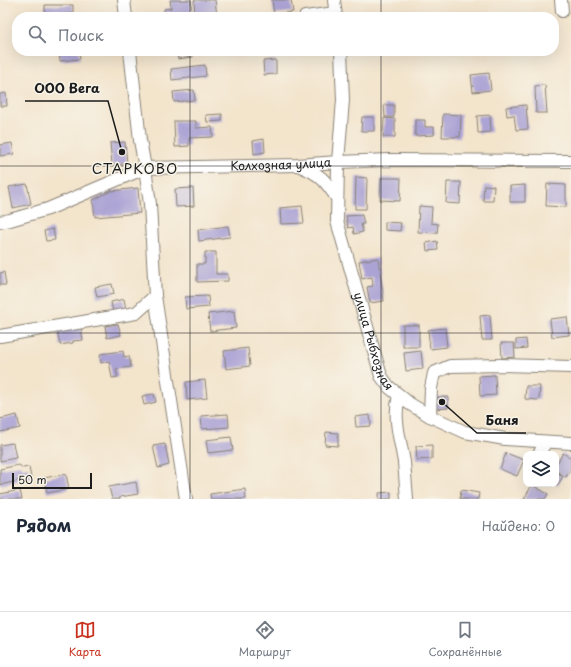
<!DOCTYPE html>
<html lang="ru">
<meta charset="utf-8">
<style>
body{margin:0;font-family:"Playpen Sans",sans-serif;background:#f6f6f7;color:#1f2937}
.controls{position:absolute;right:12px;bottom:12px;display:grid;overflow:hidden;border-radius:8px;box-shadow:0 4px 16px #0002}
.controls button{width:36px;height:36px;display:grid;place-items:center;padding:0;border:0;border-bottom:1px solid #e0e1e3;background:#fff;color:#1f2937;font:20px sans-serif}
.scale{position:absolute;left:12px;bottom:10px;width:80px;box-sizing:border-box;padding-left:4px;border:2px solid #1c1c1c;border-top:0;font-size:11px;line-height:14px;white-space:nowrap;color:#1c1c1c;-webkit-text-stroke:3px #f7f3e8;paint-order:stroke}
.list{margin:0;padding:0;list-style:none}
h2{display:flex;justify-content:space-between;align-items:center;height:52px;margin:0;padding:0 16px;font-size:17px}
h2 small{font-size:13px;font-weight:400;color:#747a83}
.icon{flex:none;width:22px;height:22px;fill:none;stroke:currentColor;stroke-width:2;stroke-linecap:round;stroke-linejoin:round}
.map{position:relative;flex:none;width:571px;height:499px;overflow:hidden}
.search{position:absolute;background:#fff;box-shadow:0 4px 16px #0002;left:12px;right:12px;top:12px;height:44px;display:flex;align-items:center;gap:10px;box-sizing:border-box;padding:0 14px;border-radius:16px;color:#747a83;font-size:15px}
.sheet{height:112px;background:#fff}
nav{display:flex;justify-content:space-around;align-items:center;box-sizing:border-box;height:56px;border-top:1px solid #e0e1e3;background:#fff;font-size:11px;color:#747a83}
nav a{display:grid;justify-items:center;gap:2px}
nav .on{color:#c8321e}
.map>svg:first-child{display:block}
.building{fill:#aba3d4}
.lines{fill:none;stroke-linecap:round;stroke-linejoin:round}
.minor-casing{stroke:#888074;stroke-width:14}
.minor{stroke:#fff;stroke-width:12}
.grid{fill:none;stroke:#1c1c1c;stroke-width:1;stroke-opacity:0.55}
.labels{text-anchor:middle;stroke-width:3;stroke-linejoin:round;paint-order:stroke}
.street-label{font-size:12px;fill:#1c1c1c;stroke:#f7f3e8}
.quarter-label{font-size:14px;letter-spacing:1px;fill:#1c1c1c;stroke:#f7f3e8}
.leader{fill:none;stroke:#1c1c1c;stroke-width:1.5}
.callout-dot{fill:#1c1c1c;stroke:#f7f3e8;stroke-width:1.5}
.callout-label{font-size:13px;text-anchor:middle;font-weight:bold;fill:#1c1c1c;stroke:#f7f3e8;stroke-width:3;stroke-linejoin:round;paint-order:stroke}
</style>
<div class="map">
<svg width="571" height="499" viewBox="0 0 571 499">
<rect width="100%" height="100%" fill="#f7f3e8"/>
<filter id="ink" filterUnits="userSpaceOnUse"><feTurbulence type="fractalNoise" baseFrequency=".025" numOctaves="2"/><feDisplacementMap in="SourceGraphic" scale="8" xChannelSelector="R" yChannelSelector="G"/><feConvolveMatrix kernelMatrix="1 2 1 2 8 2 1 2 1" color-interpolation-filters="sRGB"/></filter>
<filter id="wash" filterUnits="userSpaceOnUse"><feTurbulence type="fractalNoise" baseFrequency=".012" numOctaves="4" result="noise"/><feDisplacementMap in="SourceGraphic" scale="16" xChannelSelector="R" yChannelSelector="G"/><feGaussianBlur stdDeviation="0.9" result="paint"/><feColorMatrix in="noise" values="0 0 0 0 0 0 0 0 0 0 0 0 0 0 0 0 0 1.4 0 .05"/><feComposite in="paint" operator="in"/></filter>
<g filter="url(#wash)">
<rect width="100%" height="100%" fill="#f3e4cc"/>
<g id="blocks">
<g class="building">
<polygon points="170,0 191,0 192,15 164,17 164,9 171,8"/>
<polygon points="194,0 215,0 217,16 195,17"/>
<polygon points="272,0 291,0 293,12 274,14"/>
<polygon points="45,5 73,5 73,14 45,15"/>
<polygon points="59,51 79,51 80,59 60,61"/>
<polygon points="176,51 192,51 193,57 178,59"/>
<polygon points="276,60 276,74 264,75 263,61"/>
<polygon points="205,65 206,76 172,80 171,69"/>
<polygon points="489,73 491,90 473,92 471,75"/>
<polygon points="545,85 547,113 536,113 535,86"/>
<polygon points="194,90 195,100 174,102 173,92"/>
<polygon points="6,93 7,106 0,106 0,94"/>
<polygon points="384,105 394,105 394,117 385,117"/>
<polygon points="526,105 528,129 516,130 514,115 507,116 506,107"/>
<polygon points="222,114 222,121 207,122 206,115"/>
<polygon points="443,114 461,115 460,137 442,137"/>
<polygon points="490,115 491,132 478,133 477,116"/>
<polygon points="362,117 374,117 374,131 361,131"/>
<polygon points="384,118 395,119 395,137 383,137"/>
<polygon points="415,120 425,120 425,127 434,127 434,135 415,136"/>
<polygon points="174,121 196,121 196,128 212,127 213,137 189,138 189,146 175,147"/>
<polygon points="264,139 265,152 254,154 253,141"/>
<polygon points="125,142 127,164 112,165 110,143"/>
<polygon points="12,143 14,154 0,156 0,145"/>
<polygon points="356,177 367,178 366,209 355,209"/>
<polygon points="381,178 401,178 400,201 380,200"/>
<polygon points="447,182 461,182 460,204 446,203"/>
<polygon points="27,184 31,204 13,208 9,187"/>
<polygon points="547,184 566,185 566,207 546,206"/>
<polygon points="484,185 494,186 493,201 483,201"/>
<polygon points="525,185 525,202 510,202 510,186"/>
<polygon points="138,188 140,213 95,217 93,200 111,191"/>
<polygon points="193,188 194,206 176,207 175,189"/>
<polygon points="302,206 304,223 281,224 280,208"/>
<polygon points="419,206 432,207 431,223 438,224 437,233 418,232"/>
<polygon points="362,215 364,224 361,224 363,232 354,234 353,227 348,228 346,216"/>
<polygon points="385,222 401,223 400,231 385,230"/>
<polygon points="228,226 230,237 199,241 198,230"/>
<polygon points="53,229 55,240 46,241 44,231"/>
<polygon points="437,241 438,250 427,251 426,243"/>
<polygon points="205,252 216,252 216,274 228,274 228,281 197,282 197,264 205,264"/>
<polygon points="378,258 384,301 370,303 367,287 373,286 372,277 362,279 359,261"/>
<polygon points="4,272 6,285 0,285 0,273"/>
<polygon points="112,284 114,294 97,297 95,287"/>
<polygon points="208,296 209,307 186,309 185,297"/>
<polygon points="124,299 126,309 113,312 111,302"/>
<polygon points="234,311 236,328 210,331 208,314"/>
<polygon points="490,315 492,340 482,340 480,316"/>
<polygon points="567,317 569,335 552,337 550,319"/>
<polygon points="118,324 121,335 107,338 105,326"/>
<rect x="403" y="325" width="16" height="22"/>
<polygon points="81,328 83,340 73,341 73,343 60,345 57,329"/>
<polygon points="445,328 447,347 430,349 428,330"/>
<polygon points="526,339 527,348 516,349 516,340"/>
<polygon points="501,343 514,343 515,357 502,358"/>
<polygon points="248,348 250,366 226,369 224,351"/>
<polygon points="123,351 124,357 129,356 131,367 116,369 118,377 112,378 109,361 101,363 100,354"/>
<polygon points="421,351 423,369 406,371 404,353"/>
<polygon points="495,375 496,395 480,396 479,376"/>
<polygon points="205,380 207,398 187,400 186,382"/>
<polygon points="526,386 540,386 539,400 525,399"/>
<polygon points="154,394 156,402 144,405 142,396"/>
<polygon points="435,397 448,397 448,408 436,409"/>
<polygon points="228,414 229,427 202,429 201,416"/>
<polygon points="17,415 20,428 0,432 0,419"/>
<polygon points="370,415 371,426 356,427 355,417"/>
<polygon points="326,432 338,433 338,446 325,445"/>
<polygon points="231,437 233,450 208,453 206,440"/>
<polygon points="13,443 16,458 0,461 0,445"/>
<polygon points="165,444 169,465 158,468 153,446"/>
<polygon points="432,445 432,459 417,460 416,446"/>
<polygon points="506,453 524,460 517,476 500,469"/>
<polygon points="563,453 571,458 571,469 566,477 556,471 556,465"/>
<polygon points="19,465 23,468 29,467 31,478 0,485 0,469"/>
<polygon points="556,472 563,476 558,485 556,484"/>
<polygon points="66,474 69,489 47,493 44,478"/>
<polygon points="136,482 138,494 120,497 120,499 112,499 109,487"/>
<polygon points="532,485 548,494 545,499 524,499"/>
<polygon points="245,489 246,499 211,499 210,494"/>
<polygon points="20,490 22,499 0,499 0,494"/>
<polygon points="461,490 479,493 478,499 460,499"/>
<polygon points="391,492 391,499 379,499 379,493"/>
</g>
</g>
</g>
<g filter="url(#ink)">
<use href="#blocks" fill-opacity="0" stroke="#888074" stroke-width="1"/>
<g class="lines">
<defs>
<g id="minor">
<polyline points="124,0 126,17"/>
<polyline points="334,0 336,17"/>
<polyline points="561,0 562,11"/>
<polyline points="305,17 335,13"/>
<polyline points="130,51 140,140 145,168 150,204 155,296 186,499"/>
<path id="s1" d="M341,51L343,100L338,162L337,221L381,376L389,387L410,404L430,416L465,432L505,439L571,443"/>
<path d="M300,166C320,174 325,180 337,198"/>
<path id="s2" d="M0,222L10,220L48,209L145,168L297,165L338,162L389,160L571,161"/>
<polyline points="0,336 136,313 155,296"/>
<path d="M399,395C393,419 400,438 404,462C405,474 406,487 407,499"/>
<polyline points="430,416 431,388 434,373 450,366 501,365 571,367"/>
<polyline points="539,454 545,443"/>
</g>
</defs>
<use href="#minor" class="minor-casing"/>
<use href="#minor" class="minor"/>
</g>
</g>
<path class="grid" d="M190,0V17M381,0V17M190,51V499M381,51V499M0,166H571M0,333H571"/>
<g class="labels">
<g class="street-label">
<text dy="4" stroke="none"><textPath href="#s2" startOffset="291">Колхозная улица</textPath></text>
<text dy="4" stroke="none"><textPath href="#s1" startOffset="296">улица Рыбхозная</textPath></text>
</g>
<g class="quarter-label">
<text x="135" y="174">СТАРКОВО</text>
</g>
</g>
<path class="leader" d="M122 152L108 101H25M442 402L477 433H526"/>
<g class="callout-dot">
<circle cx="122" cy="152" r="4"/>
<circle cx="442" cy="402" r="4"/>
</g>
<g class="callout-label">
<text x="67" y="93">ООО Вега</text>
<text x="502" y="425">Баня</text>
</g>
</svg>
<div class="controls">
<button><svg class="icon" aria-label="layers" viewBox="0 0 24 24"><path d="M12 4l9 5-9 5-9-5zM3 14l9 5 9-5"/></svg></button>
</div>
<div class="scale">50 m</div>
<div class="search"><svg class="icon" aria-label="search" viewBox="0 0 24 24"><circle cx="10" cy="10" r="6"/><path d="M15 15l6 6"/></svg>Поиск</div>
</div>
<section class="sheet">
<h2>Рядом<small>Найдено: 0</small></h2>
<ul class="list">
</ul>
</section>
<nav>
<a class="on"><svg class="icon" aria-label="map" viewBox="0 0 24 24"><path d="M3 6l6-2 6 2 6-2v14l-6 2-6-2-6 2zM9 4v14M15 6v14"/></svg>Карта</a>
<a><svg class="icon" aria-label="directions" viewBox="0 0 24 24"><path d="M12 3l9 9-9 9-9-9zM9 14v-3h6M13 9l2 2-2 2"/></svg>Маршрут</a>
<a><svg class="icon" aria-label="saved" viewBox="0 0 24 24"><path d="M7 4h10v16l-5-4-5 4z"/></svg>Сохранённые</a>
</nav>
